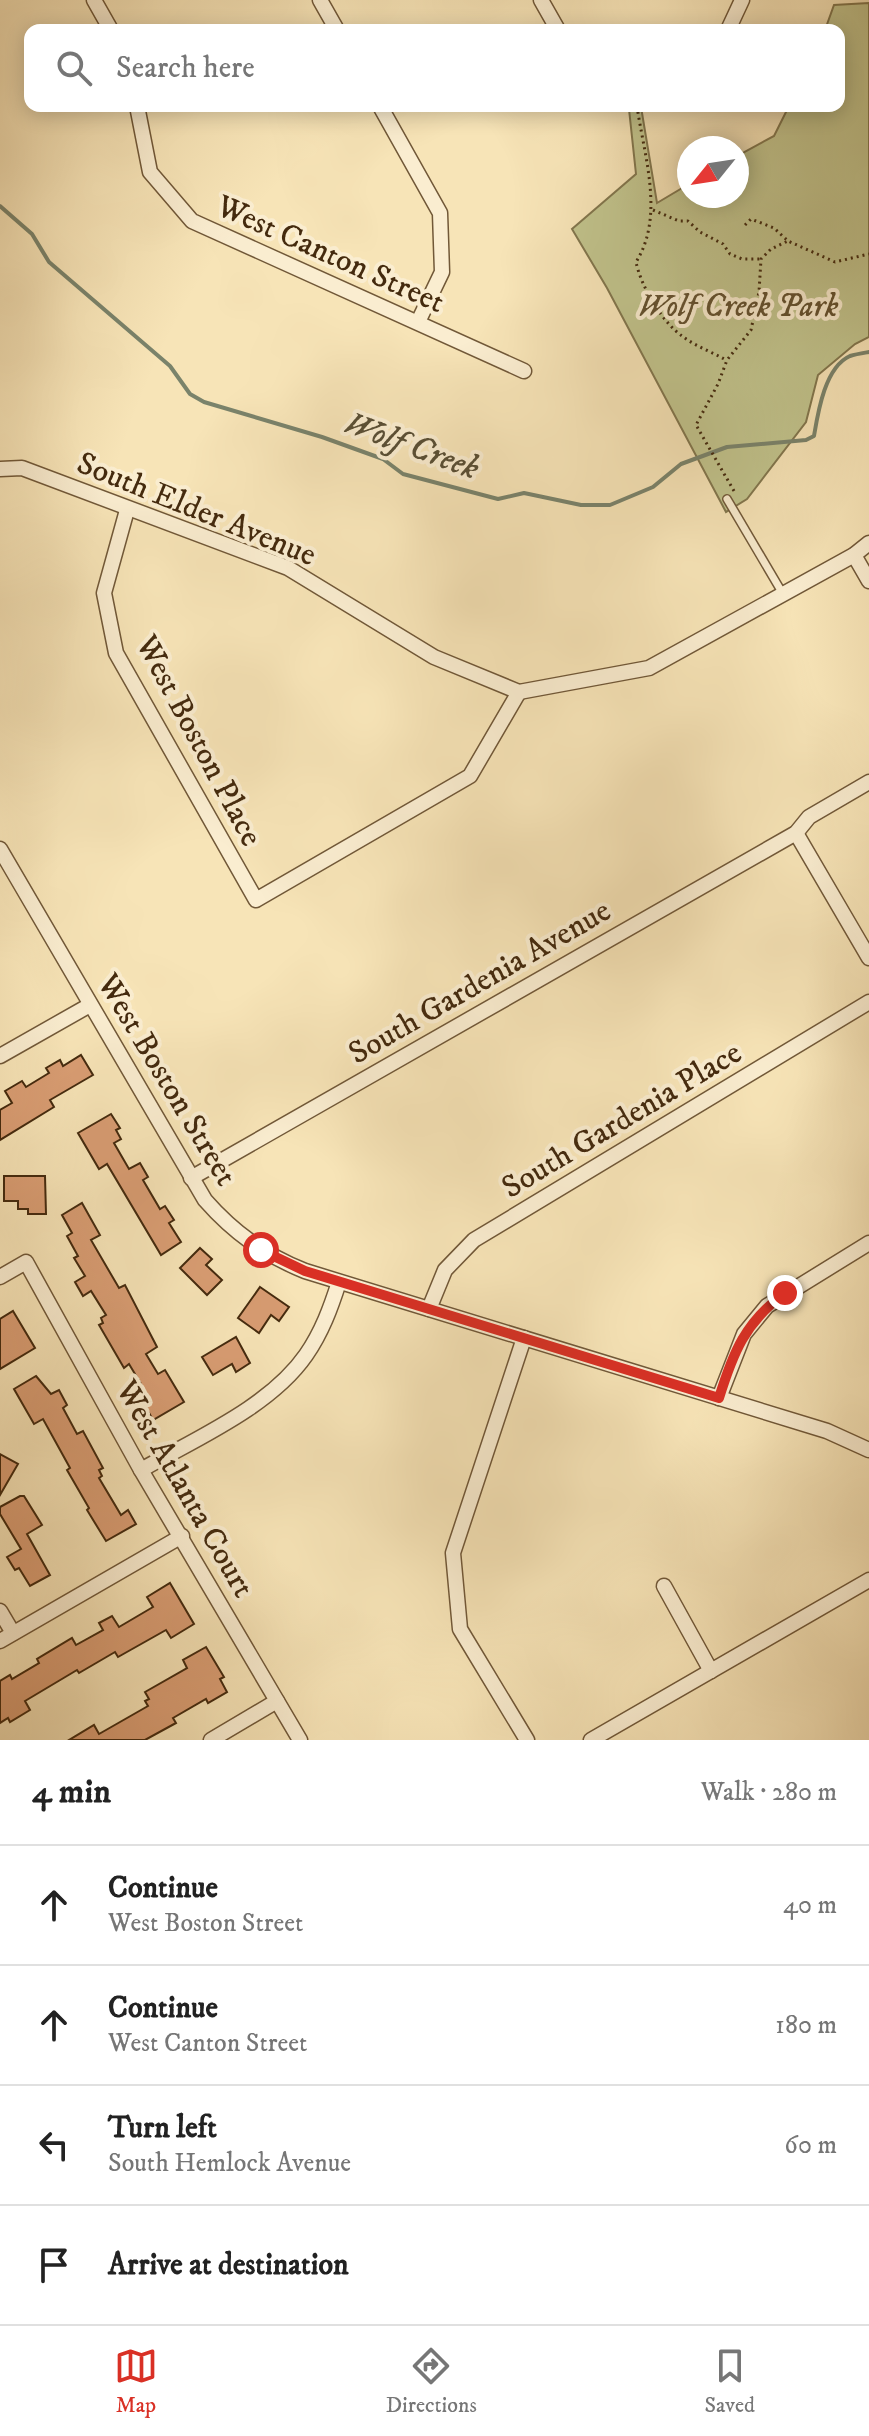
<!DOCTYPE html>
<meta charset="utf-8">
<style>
body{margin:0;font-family:"IM FELL DW Pica",serif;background:#f2f2f2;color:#222}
.compass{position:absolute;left:677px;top:136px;width:72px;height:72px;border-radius:50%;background:#fff;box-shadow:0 4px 20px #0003;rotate:240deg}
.stop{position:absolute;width:24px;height:24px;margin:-18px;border:6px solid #d93025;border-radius:50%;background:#fff}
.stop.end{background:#d93025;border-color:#fff;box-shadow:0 2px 8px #0008}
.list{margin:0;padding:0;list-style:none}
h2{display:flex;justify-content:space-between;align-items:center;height:104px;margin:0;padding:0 32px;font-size:34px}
h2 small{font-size:26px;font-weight:400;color:#767676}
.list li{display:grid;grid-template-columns:52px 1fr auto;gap:24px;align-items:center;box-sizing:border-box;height:120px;padding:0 32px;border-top:2px solid #e0e0e0}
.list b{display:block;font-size:30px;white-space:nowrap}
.list p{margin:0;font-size:26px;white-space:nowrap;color:#767676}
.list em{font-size:26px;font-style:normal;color:#767676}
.icon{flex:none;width:44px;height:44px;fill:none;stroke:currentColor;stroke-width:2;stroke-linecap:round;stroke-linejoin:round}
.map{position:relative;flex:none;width:869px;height:1740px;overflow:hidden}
.search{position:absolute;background:#fff;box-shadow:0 4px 20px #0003;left:24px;right:24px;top:24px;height:88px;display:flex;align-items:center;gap:20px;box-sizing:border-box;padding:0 28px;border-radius:16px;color:#767676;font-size:30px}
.sheet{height:584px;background:#fff}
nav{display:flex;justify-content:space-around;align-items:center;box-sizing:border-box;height:112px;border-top:2px solid #e0e0e0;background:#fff;font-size:22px;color:#767676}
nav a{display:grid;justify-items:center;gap:4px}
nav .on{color:#d93025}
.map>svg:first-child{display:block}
.green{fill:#c1c38c;stroke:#82764d;stroke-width:2}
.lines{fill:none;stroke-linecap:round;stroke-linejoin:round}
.stream{stroke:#7a836b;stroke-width:4}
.building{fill:#d99d73;stroke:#442a0e;stroke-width:2}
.lane-casing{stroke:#715838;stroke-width:10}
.street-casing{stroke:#715838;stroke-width:17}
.path{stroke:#442a0e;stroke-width:3;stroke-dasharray:2 4;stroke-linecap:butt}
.lane{stroke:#faedd0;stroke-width:7}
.street{stroke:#faedd0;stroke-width:14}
.route{stroke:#d93025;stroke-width:10}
.labels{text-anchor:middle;stroke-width:8;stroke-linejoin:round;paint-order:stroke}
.street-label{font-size:32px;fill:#442a0e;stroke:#faedd0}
.park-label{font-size:32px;font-style:italic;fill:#63502e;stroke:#faedd0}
.water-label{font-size:34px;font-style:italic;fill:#5a4f35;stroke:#faedd0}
</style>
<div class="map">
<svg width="869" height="1740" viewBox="0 0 869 1740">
<rect width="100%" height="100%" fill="#f7e4b7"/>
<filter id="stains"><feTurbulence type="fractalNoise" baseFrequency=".0025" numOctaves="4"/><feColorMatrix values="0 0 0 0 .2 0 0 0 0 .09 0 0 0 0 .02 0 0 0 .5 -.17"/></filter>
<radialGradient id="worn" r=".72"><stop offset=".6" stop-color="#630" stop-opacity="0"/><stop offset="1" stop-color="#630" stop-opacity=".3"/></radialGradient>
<polygon class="green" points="869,3 869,337 855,344 818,375 806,422 747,499 726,512 607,288 572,229 636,174 629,109 641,107 657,203 689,184 689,196 737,196 737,156 774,136 789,106 839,106 839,30 825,30 834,5"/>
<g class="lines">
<path class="stream" d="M0,206L32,234L49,262L170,366L190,394L204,402L322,437L383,459L403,474L498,499L524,493L581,505H610L653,487L681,464L727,447L806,440L814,436C818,412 825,367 850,356C856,354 863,353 869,352"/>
</g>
<g class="building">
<polygon points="81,1055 93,1075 50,1100 54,1107 0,1140 0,1110 12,1103 5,1091 22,1081 26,1087 49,1073 46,1068 60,1060 63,1066"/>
<polygon points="111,1114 120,1128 116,1130 121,1139 114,1143 129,1169 140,1163 148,1177 143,1180 160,1209 165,1206 174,1220 169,1223 181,1242 161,1255 107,1164 99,1169 78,1133"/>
<polygon points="4,1176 45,1176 46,1214 28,1214 28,1209 18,1209 18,1201 4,1201"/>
<polygon points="82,1203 100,1235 91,1240 119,1288 125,1285 157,1347 146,1354 158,1374 165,1370 184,1402 153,1420 143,1402 148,1398 141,1384 129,1364 124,1368 99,1325 103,1323 101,1318 106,1315 91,1291 83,1296 75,1282 85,1276 74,1258 78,1256 67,1236 72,1233 62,1215"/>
<polygon points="200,1248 212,1259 206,1265 222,1280 207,1295 180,1268"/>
<polygon points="260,1287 289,1307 279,1321 271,1315 259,1333 238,1318"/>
<polygon points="13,1311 35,1348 0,1369 0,1319"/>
<polygon points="236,1337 250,1363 236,1372 232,1364 213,1375 202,1357"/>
<polygon points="36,1376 51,1394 59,1390 67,1405 63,1408 77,1434 83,1431 103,1468 99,1470 102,1476 99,1478 121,1515 128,1510 136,1524 106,1541 87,1510 89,1508 67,1470 70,1468 43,1419 34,1424 14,1389"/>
<polygon points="0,1454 18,1464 0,1495"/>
<polygon points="20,1496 24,1496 42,1525 27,1534 50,1575 30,1586 19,1568 15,1570 7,1557 21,1549 0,1514 0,1507"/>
<polygon points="170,1583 194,1624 171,1638 166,1630 118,1657 115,1652 79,1673 77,1670 25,1701 30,1710 10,1722 8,1718 0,1723 0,1681 10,1675 12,1679 39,1663 37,1659 72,1638 76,1645 103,1630 99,1623 112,1616 119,1627 153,1607 147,1597"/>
<polygon points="206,1647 224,1677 220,1679 227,1692 208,1703 206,1699 173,1718 176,1723 145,1740 69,1740 94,1725 99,1734 148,1706 145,1701 149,1699 145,1692 187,1668 183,1660"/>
</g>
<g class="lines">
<defs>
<polyline id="lane" points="727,499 783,594"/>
<g id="street">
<polyline points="94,0 111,30"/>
<polyline points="320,0 337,30"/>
<polyline points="541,0 558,30"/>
<polyline points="728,30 742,0"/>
<polyline points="137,106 150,172 192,221 524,371"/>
<polyline points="380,106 440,213 442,272 418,322"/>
<polyline points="0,469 22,468 288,568 434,657 519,692 649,668 854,555 869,543"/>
<polyline points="127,510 104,593 116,653 256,900 470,776 519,692"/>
<polyline points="854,555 869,581"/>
<polyline points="796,833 869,958"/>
<path d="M0,849L205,1200C234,1233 265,1255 305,1271L827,1431L869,1450"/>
<polyline points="0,1056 90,1005"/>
<polyline points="191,1178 796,833 809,817 869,782"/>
<polyline points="0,1277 26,1262 141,1470 300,1740"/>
<polyline points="429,1309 445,1270 474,1240 869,1002"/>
<polyline points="524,1338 453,1553 460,1629 527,1740"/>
<polyline points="719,1398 744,1334 767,1306 869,1243"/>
<path d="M141,1470C195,1439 270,1407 306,1355C322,1332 331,1307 339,1282"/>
<polyline points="664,1586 711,1671"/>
<polyline points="0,1611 13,1633"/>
<polyline points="0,1641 182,1536"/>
<polyline points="211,1740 277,1701"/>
<polyline points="591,1740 869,1580"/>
</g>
</defs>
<use href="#lane" class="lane-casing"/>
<use href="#street" class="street-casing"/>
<g class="path">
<path d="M637,106C644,156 665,216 636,262C641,286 661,321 682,336C695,346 712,352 726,360"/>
<polyline points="653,210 679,221 688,221 700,232 723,244 730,254 742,259 761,259"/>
<polyline points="745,225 751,219 774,228 788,241 835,262 869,254"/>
<polyline points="734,491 696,425 718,384 727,360 751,330 759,292 761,259 771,249 788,241"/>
</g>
<use href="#lane" class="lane"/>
<use href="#street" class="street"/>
</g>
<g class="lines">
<path class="route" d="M261,1250L305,1271L719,1398C733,1353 745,1322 785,1293"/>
</g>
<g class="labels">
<g class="street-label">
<text transform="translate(331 253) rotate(24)" y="11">West Canton Street</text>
<text transform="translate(197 508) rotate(22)" y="11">South Elder Avenue</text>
<text transform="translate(200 740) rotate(62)" y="11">West Boston Place</text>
<text transform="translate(479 981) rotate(-30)" y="11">South Gardenia Avenue</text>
<text transform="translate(168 1079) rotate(59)" y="11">West Boston Street</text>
<text transform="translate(621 1119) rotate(-31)" y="11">South Gardenia Place</text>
<text transform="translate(186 1488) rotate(60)" y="11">West Atlanta Court</text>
</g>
<g class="park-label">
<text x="738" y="316">Wolf Creek Park</text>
</g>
<g class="water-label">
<text transform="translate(412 444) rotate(20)" y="12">Wolf Creek</text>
</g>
</g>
<rect width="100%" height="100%" filter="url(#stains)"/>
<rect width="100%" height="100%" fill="url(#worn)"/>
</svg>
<svg class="compass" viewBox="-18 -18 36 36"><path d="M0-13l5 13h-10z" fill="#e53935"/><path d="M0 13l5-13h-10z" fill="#767676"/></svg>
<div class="stop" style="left:261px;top:1250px"></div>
<div class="stop end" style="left:785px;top:1293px"></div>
<div class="search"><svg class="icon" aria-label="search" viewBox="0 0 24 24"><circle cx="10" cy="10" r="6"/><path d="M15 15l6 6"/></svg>Search here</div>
</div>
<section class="sheet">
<h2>4 min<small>Walk · 280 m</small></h2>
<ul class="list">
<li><svg class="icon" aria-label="ahead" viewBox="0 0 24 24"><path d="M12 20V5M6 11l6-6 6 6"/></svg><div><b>Continue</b><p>West Boston Street</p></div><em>40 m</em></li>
<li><svg class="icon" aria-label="ahead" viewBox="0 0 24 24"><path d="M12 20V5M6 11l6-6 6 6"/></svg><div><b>Continue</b><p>West Canton Street</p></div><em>180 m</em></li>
<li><svg class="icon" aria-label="left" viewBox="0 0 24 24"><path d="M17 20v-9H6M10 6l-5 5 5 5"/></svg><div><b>Turn left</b><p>South Hemlock Avenue</p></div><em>60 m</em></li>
<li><svg class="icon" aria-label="arrive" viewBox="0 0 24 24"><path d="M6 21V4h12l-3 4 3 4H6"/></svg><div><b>Arrive at destination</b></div></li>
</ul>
</section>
<nav>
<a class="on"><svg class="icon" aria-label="map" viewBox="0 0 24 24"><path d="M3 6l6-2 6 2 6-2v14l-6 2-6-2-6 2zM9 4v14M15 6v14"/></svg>Map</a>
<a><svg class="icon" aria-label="directions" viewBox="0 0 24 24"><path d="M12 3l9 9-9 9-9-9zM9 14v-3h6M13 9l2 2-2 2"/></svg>Directions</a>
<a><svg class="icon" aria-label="saved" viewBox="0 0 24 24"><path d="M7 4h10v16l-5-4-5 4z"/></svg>Saved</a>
</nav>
